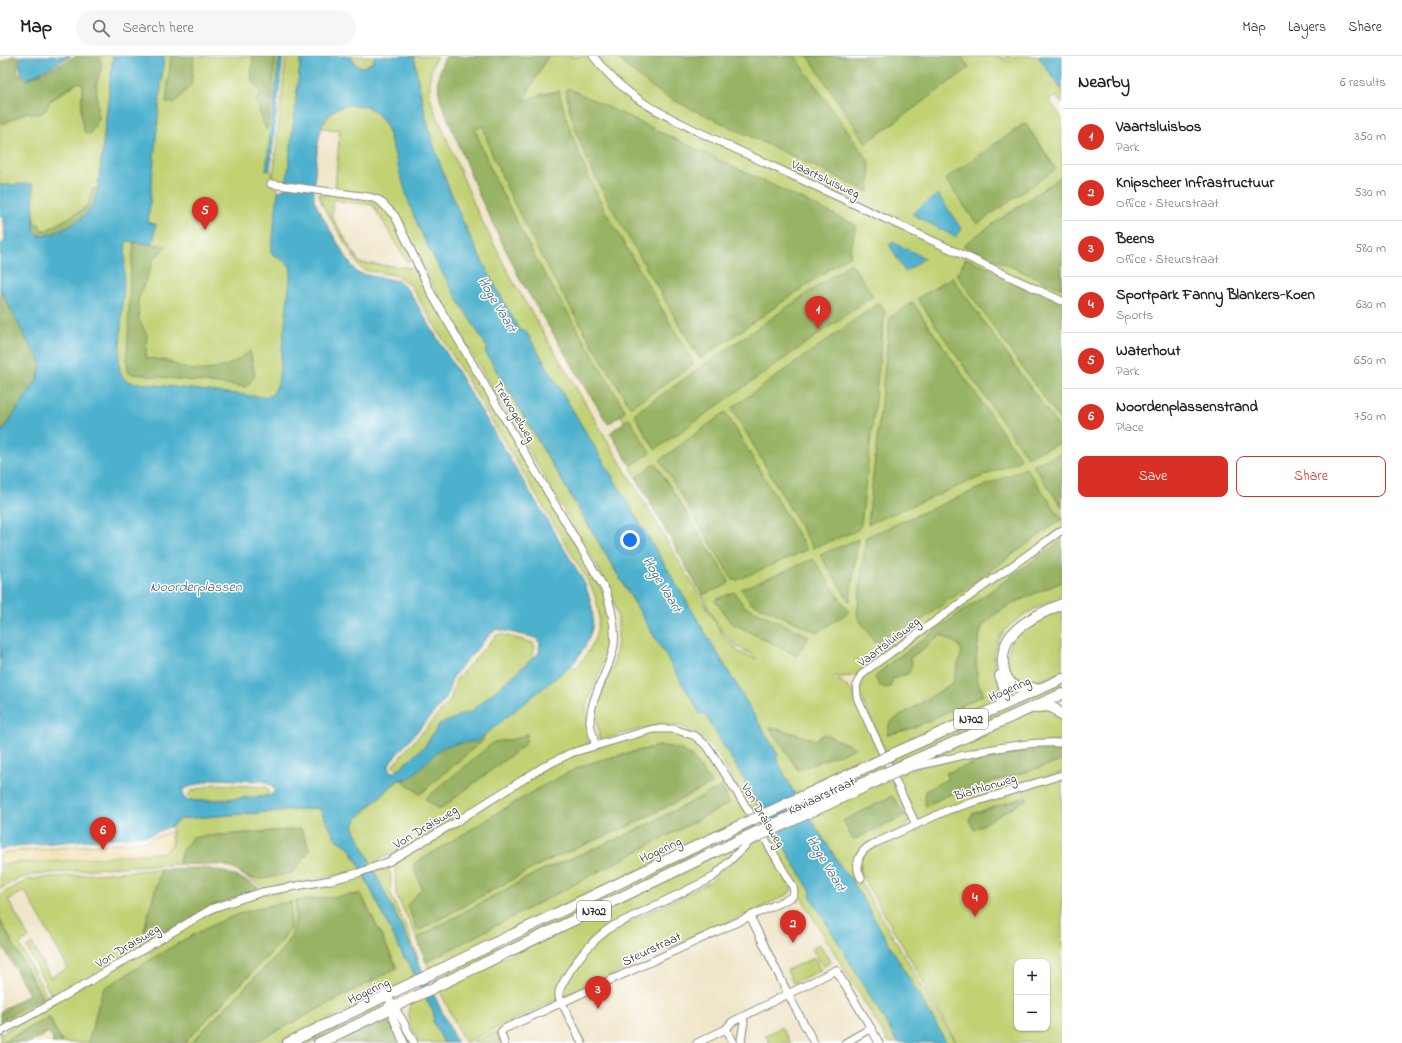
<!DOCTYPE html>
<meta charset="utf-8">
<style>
body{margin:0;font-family:"Indie Flower",sans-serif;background:#f6f6f6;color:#222}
.controls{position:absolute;right:12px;bottom:12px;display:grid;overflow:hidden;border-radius:8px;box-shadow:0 1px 3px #0004}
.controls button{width:36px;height:36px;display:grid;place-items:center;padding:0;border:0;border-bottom:1px solid #e0e0e0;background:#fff;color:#222;font:20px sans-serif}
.you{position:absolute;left:630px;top:484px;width:14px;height:14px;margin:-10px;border:3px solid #fff;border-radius:50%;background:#1a73e8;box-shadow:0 0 0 6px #1a73e833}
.badge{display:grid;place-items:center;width:26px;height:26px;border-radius:50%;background:#d93025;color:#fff;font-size:13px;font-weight:700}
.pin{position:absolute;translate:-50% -33px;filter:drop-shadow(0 1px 2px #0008)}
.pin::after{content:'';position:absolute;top:21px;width:14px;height:12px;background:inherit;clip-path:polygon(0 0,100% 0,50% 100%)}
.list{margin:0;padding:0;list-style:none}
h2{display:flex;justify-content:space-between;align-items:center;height:52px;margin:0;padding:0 16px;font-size:17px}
h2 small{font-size:13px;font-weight:400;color:#767676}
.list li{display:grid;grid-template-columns:26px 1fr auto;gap:12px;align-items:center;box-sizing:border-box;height:56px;padding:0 16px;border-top:1px solid #e0e0e0}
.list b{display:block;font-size:15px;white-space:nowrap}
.list p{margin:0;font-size:13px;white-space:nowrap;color:#767676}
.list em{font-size:13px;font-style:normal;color:#767676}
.actions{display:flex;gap:8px;padding:12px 16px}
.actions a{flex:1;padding:9px 0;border:1px solid #d93025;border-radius:8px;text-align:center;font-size:14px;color:#d93025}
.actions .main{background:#d93025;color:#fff}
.icon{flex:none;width:22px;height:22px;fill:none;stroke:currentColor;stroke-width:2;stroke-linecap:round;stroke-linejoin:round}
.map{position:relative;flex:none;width:1062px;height:987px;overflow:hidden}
header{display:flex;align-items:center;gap:24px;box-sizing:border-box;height:56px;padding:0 20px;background:#fff;border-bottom:1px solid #e0e0e0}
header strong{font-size:19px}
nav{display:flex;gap:22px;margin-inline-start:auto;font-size:14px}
.search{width:280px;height:36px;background:#f6f6f6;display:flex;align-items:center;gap:10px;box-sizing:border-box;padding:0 14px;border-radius:22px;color:#767676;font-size:15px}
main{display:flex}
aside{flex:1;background:#fff}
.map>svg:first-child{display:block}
.green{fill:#c1d173;stroke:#767e4f;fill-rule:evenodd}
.forest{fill:#98b365;stroke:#626f48}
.sand{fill:#eeda9e;stroke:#8c8264}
.water{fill:#4eb1cd;stroke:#3c6e7c;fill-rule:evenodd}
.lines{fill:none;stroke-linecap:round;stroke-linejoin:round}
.minor-casing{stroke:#8d887a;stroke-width:9}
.highway-casing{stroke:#8d887a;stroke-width:12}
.minor{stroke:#fff;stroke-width:7}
.highway{stroke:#fff;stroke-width:10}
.minor-bridge-casing{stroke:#8d887a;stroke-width:9;stroke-linecap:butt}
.highway-bridge-casing{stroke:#8d887a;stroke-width:12;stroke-linecap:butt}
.minor-bridge{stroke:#fff;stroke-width:7}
.highway-bridge{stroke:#fff;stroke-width:10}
.labels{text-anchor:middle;stroke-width:3;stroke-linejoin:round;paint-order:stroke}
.shield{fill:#fff;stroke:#6b6b6b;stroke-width:1}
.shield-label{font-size:12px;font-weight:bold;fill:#2b2b2b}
.street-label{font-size:13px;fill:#2b2b2b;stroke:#fff}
.water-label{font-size:14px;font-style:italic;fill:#39616c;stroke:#fff}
</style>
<header>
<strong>Map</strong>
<div class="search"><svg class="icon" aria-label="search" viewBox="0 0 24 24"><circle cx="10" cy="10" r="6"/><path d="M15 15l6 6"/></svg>Search here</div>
<nav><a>Map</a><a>Layers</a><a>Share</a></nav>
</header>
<main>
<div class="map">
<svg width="1062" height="987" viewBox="0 0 1062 987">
<rect width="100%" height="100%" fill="#fff"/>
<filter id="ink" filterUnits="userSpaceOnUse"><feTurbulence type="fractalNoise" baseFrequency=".025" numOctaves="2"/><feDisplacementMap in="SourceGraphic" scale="8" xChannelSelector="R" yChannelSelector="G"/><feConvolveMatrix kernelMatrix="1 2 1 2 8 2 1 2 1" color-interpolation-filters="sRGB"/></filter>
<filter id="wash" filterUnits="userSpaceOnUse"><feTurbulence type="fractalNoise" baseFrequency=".012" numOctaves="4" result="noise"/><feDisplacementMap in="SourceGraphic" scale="16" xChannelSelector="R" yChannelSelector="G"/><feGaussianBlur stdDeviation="0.9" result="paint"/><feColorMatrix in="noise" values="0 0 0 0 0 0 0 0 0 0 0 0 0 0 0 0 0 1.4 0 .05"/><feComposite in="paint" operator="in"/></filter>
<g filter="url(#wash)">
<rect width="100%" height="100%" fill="#efe5c8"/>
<g class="green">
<path d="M98,0H113L98,133H93L88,148L84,153L47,174H41L38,169L34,168L33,128L0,129V66L5,67L27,56L32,58L78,26L83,28L81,58L99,63C98,52 95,39 96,28C97,17 103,11 98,0Z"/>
<polygon points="162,0 280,0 269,114 271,114 273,121 286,0 301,0 287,128 275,127 279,136 293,207 278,346 117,327 124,183"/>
<polygon points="350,0 375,0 372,7 364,11 356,9"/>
<path d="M414,0H437C428,14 429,32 432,48L477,155L511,222L724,581L739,596L756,603C753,596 740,594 734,588C720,576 710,555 702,539L717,532L637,421V423L630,409L644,401L455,60L486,0H1001L1003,4L1006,0H1038L1062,34V48L1056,40L1049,44L1062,62V485L890,607L875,621L893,623L909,617L912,606L909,603L941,579L958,588L962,595L953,627L897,662L913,672L983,639L982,634L977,626C978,618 976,613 976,605C977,595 978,584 981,574C989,553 1042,535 1062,526V540C1033,553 988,571 995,610C998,625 1005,631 999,646L886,697L859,637V619L842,621L834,620L832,622L841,625L853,636L882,699L795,739L776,702L778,699L525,274L520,275C468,182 429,107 414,0ZM771,671L816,684L798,714L770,672Z"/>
<path d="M343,49C363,47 375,52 386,69L414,161L442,215L488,293L485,296L694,647L700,657L704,656L811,836L810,839L898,987H889L800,840L723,707C686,652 658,669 604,683H599L596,651L614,607L618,586V562L608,529L449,259L425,215L395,155L372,139L335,132L340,74L321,72L332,56Z"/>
<path d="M319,137L369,143C394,154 402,181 412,203L407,206L373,149L333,144L332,161L360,207L417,212L602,534L607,550L609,576L607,597L586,651L590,687L576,692L417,787L383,801L372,809L353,770L359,760L399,724H402L420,738L483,684L484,679L571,609L574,613C593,596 604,568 596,543C592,530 584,518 577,507L411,230L396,219L363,214L359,210L322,148Z"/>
<polygon points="1062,550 1062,616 1034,628 1016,628 1006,613 1011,582 1019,574"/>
<polygon points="500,578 533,587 535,592 532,598 535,601 471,656 460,658 449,667 440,667 425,690 399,713 393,711 393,709 450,645 456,624 460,619 496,580"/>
<polygon points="1062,626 1062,633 892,710 889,703"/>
<polygon points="1047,652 1062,664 1062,684 918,708 1034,654"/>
<path d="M674,673L702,687L750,761L431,915L426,906L730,747L721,731L624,780L536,817L417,882L396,838L395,805L557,705L637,678ZM658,690C688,690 696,705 711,728L633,768L542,807L418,875L408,850L422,834L420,825L492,760L539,732L577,712L600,704Z"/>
<path d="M1062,689V694C1025,695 973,697 945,725C938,731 932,741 926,749L948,739L1062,705V716L922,763L917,762L913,758L896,720L910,713L999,693Z"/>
<polygon points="885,705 888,712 803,751 799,745"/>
<path d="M1062,721V987H957L922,923L860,817L862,801L867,794L948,756ZM1017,906H1047V972H1017Z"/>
<path d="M892,722L910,763L907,770L864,791L858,822L956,987H947L850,821L847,820L824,783L808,761ZM892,741L905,759L853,784Z"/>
<polygon points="214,728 266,731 269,735 266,740 192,745 188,739 192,735"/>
<polygon points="319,752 336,783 348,790 361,813 354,816 266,833 246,821 261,823 310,794 301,773 193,781 179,803 179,808 116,811 33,819 17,823 0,833 0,809 4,808 165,796 172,789 172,770 180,763"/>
<polygon points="754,767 758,773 437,928 435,924 505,887"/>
<polygon points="763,782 792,831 790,837 748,858 743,859 566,940 562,939 561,935 586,898 605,878 710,826 750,787"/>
<polygon points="750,783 715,817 608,871 592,882 580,897 556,944 465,987 439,933"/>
<polygon points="387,810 391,820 390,834 392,842 409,877 418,903 374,815"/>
<polygon points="161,813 144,874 151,886 58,942 52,941 27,892 32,888 50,921 68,912 25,835 8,844 29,882 19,888 49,944 0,972 0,965 42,941 0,864 0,839 27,824 39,822"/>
<path d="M363,818L404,902L407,903L416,922L278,987H253L397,912L361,838L296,845C294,870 297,873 281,895L191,987H184L280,887L290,872L291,846C221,854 162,898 103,933L88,987H61V984L49,961L0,987V978L201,860L241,843Z"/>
<polygon points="820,888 830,906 823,911 812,893"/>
<polygon points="814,902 821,914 793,927 787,914"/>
<path d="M425,940L434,958L433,965L444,987H419C415,977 403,958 411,948C414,945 421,942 425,940Z"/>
<polygon points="380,948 384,952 380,955 312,987 298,987"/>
<polygon points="781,971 791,987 770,987 766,980"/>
<polygon points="493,977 497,977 501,987 472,987"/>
</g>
<g class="forest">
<path d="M12,0H20L17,14L27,24L77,0H98L101,5V13L96,28L99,63L90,78L85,77C79,61 82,44 83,28L78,26L49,45C47,59 38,60 27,56L5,67L0,66V7Z"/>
<polygon points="171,0 194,0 191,29 174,47 166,47"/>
<polygon points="253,0 276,0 268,72 266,74 256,45 261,37 251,22"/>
<path d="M446,0H548L523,45L542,38L559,35C569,76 584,113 603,151L692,305L693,309L632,350H630C586,279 542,207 507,132C499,112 486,90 484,69L475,74L494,121L534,200L625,354L624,357L608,368L521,225L478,137L440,43C437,28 438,13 446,0Z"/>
<path d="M616,0H795L870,107L869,136L675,45C652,33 634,18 616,0Z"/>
<polygon points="808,0 961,0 969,12 866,87"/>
<path d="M568,32L856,169L850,199L700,303C677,265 655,227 633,189C606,141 573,89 566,33Z"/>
<polygon points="1025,67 1056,113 977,168 945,123"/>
<polygon points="1062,120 1062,233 964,190 966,187"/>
<path d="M93,133H98C96,141 94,148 90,154C82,165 45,189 34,175V168H39L41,174H47L84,153L88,148Z"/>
<path d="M134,186L167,190L154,203L138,244L139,264L147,279L146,302C153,303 160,303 167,305C172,306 177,310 181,311C207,319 231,311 250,295L255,320L246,331L133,318L128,316L127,304L130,222Z"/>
<polygon points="966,202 1062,246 1062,367 957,219"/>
<polygon points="851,207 873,240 656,393 654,392 634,358"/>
<polygon points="952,221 1062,376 1062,386 1027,401 918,244 918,242"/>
<polygon points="0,233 29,288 40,303 41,309 38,322 0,379"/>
<polygon points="879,247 885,256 861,469 858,474 813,492 732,352"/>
<polygon points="911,247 913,247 1021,403 1019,405 868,468 890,262"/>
<polygon points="724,357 726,357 807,494 737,524 733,524 660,404"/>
<polygon points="629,362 650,397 631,410 610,377"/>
<polygon points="1062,397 1062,451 1033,409"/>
<polygon points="655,407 728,523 729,527 727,529 702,539 637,423 637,421"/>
<polygon points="1026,412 1062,463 880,594 857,560 866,481"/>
<polygon points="858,483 850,545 849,545 820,499"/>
<path d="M1062,484V526C1042,535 989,553 981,574C978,584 977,595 976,605C976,613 978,618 977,626L982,634L983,639L913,672L887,679L890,666L953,627L962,595L958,588L941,579L909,603L912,606L909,617L893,623L890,631L886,632L879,629L875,621L890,607Z"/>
<polygon points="813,503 849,556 817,576 750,546 741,533"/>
<polygon points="734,536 744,550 809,580 797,600 730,566 715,544"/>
<polygon points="770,671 816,684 824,678 856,692 798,714"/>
<polygon points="527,678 526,687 523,690 443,751 438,752 425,743 494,686 514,683"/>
<path d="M484,679L483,684L420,738L402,724C419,720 427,700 443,691C457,684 471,690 484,679Z"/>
<path d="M658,690C691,691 694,703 711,728L633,768L542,807L418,875L407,850L422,832L413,810L414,808L539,732L577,712L600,704Z"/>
<path d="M1062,694V705L948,739L926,750L924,743L925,735L947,723L946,717C986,702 1019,694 1062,694Z"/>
<polygon points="721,731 730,747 426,906 417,882 536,817 624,780"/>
<polygon points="892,740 905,759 853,784 843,765"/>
<polygon points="1026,741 1027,743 974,774 969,764 972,758"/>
<polygon points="301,773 310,794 293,817 261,823 246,821 234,813 223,809 179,808 182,794 193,781"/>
<path d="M201,812C224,814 237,820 258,831V834L212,850L151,886L144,874L161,813Z"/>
<path d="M361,838L397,912L253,987H191L281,895C295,876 296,868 296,845Z"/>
<path d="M291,846L290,872L280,887L184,987H88L103,933C162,898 221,853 291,846Z"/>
<polygon points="0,864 42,942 0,965 0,956 29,938 0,885"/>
<polygon points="49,961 61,985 61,987 52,987 53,982 48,977 28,987 3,987"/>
<path d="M382,965C395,965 396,977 399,987H333Z"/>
</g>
<polygon class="sand" points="171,776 172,789 165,796 62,805 12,807 0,809 0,798 10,796 145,785"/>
<g class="water">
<path d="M22,0H71L28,23C19,16 18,11 22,0Z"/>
<path d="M113,0H164L148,167L156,168L153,188L126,185L119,310C120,318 123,324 130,326L263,341L272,339L278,328L291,213L288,208L271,197L278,136L286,132L301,0H350L356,9L364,11L372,7L375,0H414C429,107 468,182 520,275L525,274L778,699L776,702L794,737L847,820L850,821L947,987H898L810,839L811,836L704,657L700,658L694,647L485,295L488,293C462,249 433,207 414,160C402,130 396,99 386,69C379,57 370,49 355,49C319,49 319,80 316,106C315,118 313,132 314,143C315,150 351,210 357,217L398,225L409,235L583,524C598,560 597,578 572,609L477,685L455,688L441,692L411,721L399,724L392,729L359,760L353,770L457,987H444L433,965L434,958L407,903L404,902L355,800L348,790L336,783L319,752L180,763L172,770L150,779L15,790L0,794V379L38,322L41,309L40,303L29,288L0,233V190L5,184L4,164L0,159V129L33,128L34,175L40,180C54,180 81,166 90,154C94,148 96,141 98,133ZM497,573L536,582L540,587L539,597L471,656C457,658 455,665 440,667L425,690L395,716H391L389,709L391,705L444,645C450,636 449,626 455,618L489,579ZM214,723L263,725L273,730L275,736L268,740C254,741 189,750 183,741V733Z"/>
<polygon points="279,0 283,0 270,114 266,115"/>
<polygon points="1038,0 1062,0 1062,34"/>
<polygon points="938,138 962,174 955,181 912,158"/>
<polygon points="892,186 925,202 905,216 889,188"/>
</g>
</g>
<g filter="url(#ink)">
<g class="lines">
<defs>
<g id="minor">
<path d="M593,0C625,41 654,54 699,76L1062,245"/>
<path d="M271,128L369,141L379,144L395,160L432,239L606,535C611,552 616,571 614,589C610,615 591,638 590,665C590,672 594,681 595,689"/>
<path d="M902,715L911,711C961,701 1010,685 1062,687"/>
<polyline points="821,753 876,727"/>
<path d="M916,769L858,644C855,632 856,625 864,616L1062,474"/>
<path d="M861,822C854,809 858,796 871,789L948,754L1062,719"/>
<polyline points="387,940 403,965 414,987"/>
<polyline points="388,950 404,987"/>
<polyline points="742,961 744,966 741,984 742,987"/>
<polyline points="726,973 734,987"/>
<polyline points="0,976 53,947 213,852 262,836 331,824 358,817 388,806 456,766 543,711 571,697 653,673 674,673 695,680 708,691 750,757 793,831 794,836 792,841 504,973 501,976 504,987"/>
<path d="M582,987L559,941V935C570,911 591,884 613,870L712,822L749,786"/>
<polyline points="697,987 726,973 732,966 788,938 750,860"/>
<polyline points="814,987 788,938 836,914 871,972"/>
<polyline points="845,987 871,972 879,987"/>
</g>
<g id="highway">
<path d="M1000,620C1004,631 1009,638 1001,649"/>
<path d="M1033,632C1002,639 996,601 1010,581C1022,565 1044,556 1062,548"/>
<path d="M1038,651C1050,649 1055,651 1062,660"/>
<polyline points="895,697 1062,623"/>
<polyline points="901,710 1062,638"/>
<polyline points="810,737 868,710"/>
<polyline points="819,748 874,722"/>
<polyline points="288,987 665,805 741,769"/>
<polyline points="319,987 748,780"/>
</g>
</defs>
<use href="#minor" class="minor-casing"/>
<use href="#highway" class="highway-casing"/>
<use href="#minor" class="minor"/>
<use href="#highway" class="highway"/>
<defs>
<g id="minor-bridge">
<polyline points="876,727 902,715"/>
<polyline points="749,786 821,753"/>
</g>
<g id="highway-bridge">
<polyline points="868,710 895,697"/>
<polyline points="874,722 901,710"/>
<polyline points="741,769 810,737"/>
<polyline points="748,780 819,748"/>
</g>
</defs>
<use href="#minor-bridge" class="minor-bridge-casing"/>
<use href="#highway-bridge" class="highway-bridge-casing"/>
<use href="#minor-bridge" class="minor-bridge"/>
<use href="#highway-bridge" class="highway-bridge"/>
</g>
</g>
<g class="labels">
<g class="shield">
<rect x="954" y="653" width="34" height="20" rx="3"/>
<rect x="577" y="845" width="34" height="20" rx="3"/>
</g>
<g class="shield-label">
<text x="971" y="667">N702</text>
<text x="594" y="859">N702</text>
</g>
<g class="street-label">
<text transform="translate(826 122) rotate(25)" y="5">Vaartsluisweg</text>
<text transform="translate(515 355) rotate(59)" y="5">Trekvogelweg</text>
<text transform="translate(888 585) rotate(-37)" y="5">Vaartsluisweg</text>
<text transform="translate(1009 632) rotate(-24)" y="5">Hogering</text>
<text transform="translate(985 730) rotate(-17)" y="5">Biathlonweg</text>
<text transform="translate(821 739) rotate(-25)" y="5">Kaviaarstraat</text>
<text transform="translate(764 759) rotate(59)" y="5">Von Draisweg</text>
<text transform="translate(425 770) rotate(-31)" y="5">Von Draisweg</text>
<text transform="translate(660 793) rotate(-25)" y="5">Hogering</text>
<text transform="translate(127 889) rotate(-31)" y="5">Von Draisweg</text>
<text transform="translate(651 892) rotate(-25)" y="5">Steurstraat</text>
<text transform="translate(368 934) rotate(-26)" y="5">Hogering</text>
</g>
<g class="water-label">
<text transform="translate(498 248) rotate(59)" y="5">Hoge Vaart</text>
<text transform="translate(663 528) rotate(59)" y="5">Hoge Vaart</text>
<text x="196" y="535">Noorderplassen</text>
<text transform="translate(827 807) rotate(59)" y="5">Hoge Vaart</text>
</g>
</g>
</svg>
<div class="controls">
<button>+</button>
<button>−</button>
</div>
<div class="you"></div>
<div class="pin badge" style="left:818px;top:273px">1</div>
<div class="pin badge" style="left:793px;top:887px">2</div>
<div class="pin badge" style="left:598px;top:953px">3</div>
<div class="pin badge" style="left:975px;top:861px">4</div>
<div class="pin badge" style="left:205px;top:174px">5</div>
<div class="pin badge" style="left:103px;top:794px">6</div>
</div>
<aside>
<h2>Nearby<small>6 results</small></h2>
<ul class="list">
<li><span class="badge">1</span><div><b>Vaartsluisbos</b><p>Park</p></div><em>350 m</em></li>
<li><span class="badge">2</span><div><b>Knipscheer Infrastructuur</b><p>Office · Steurstraat</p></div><em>530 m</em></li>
<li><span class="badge">3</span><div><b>Beens</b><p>Office · Steurstraat</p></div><em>580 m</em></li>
<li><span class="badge">4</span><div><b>Sportpark Fanny Blankers-Koen</b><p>Sports</p></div><em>630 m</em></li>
<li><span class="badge">5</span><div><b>Waterhout</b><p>Park</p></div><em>650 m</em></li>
<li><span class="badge">6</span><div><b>Noordenplassenstrand</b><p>Place</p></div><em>750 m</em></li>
</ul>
<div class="actions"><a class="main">Save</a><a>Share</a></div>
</aside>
</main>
